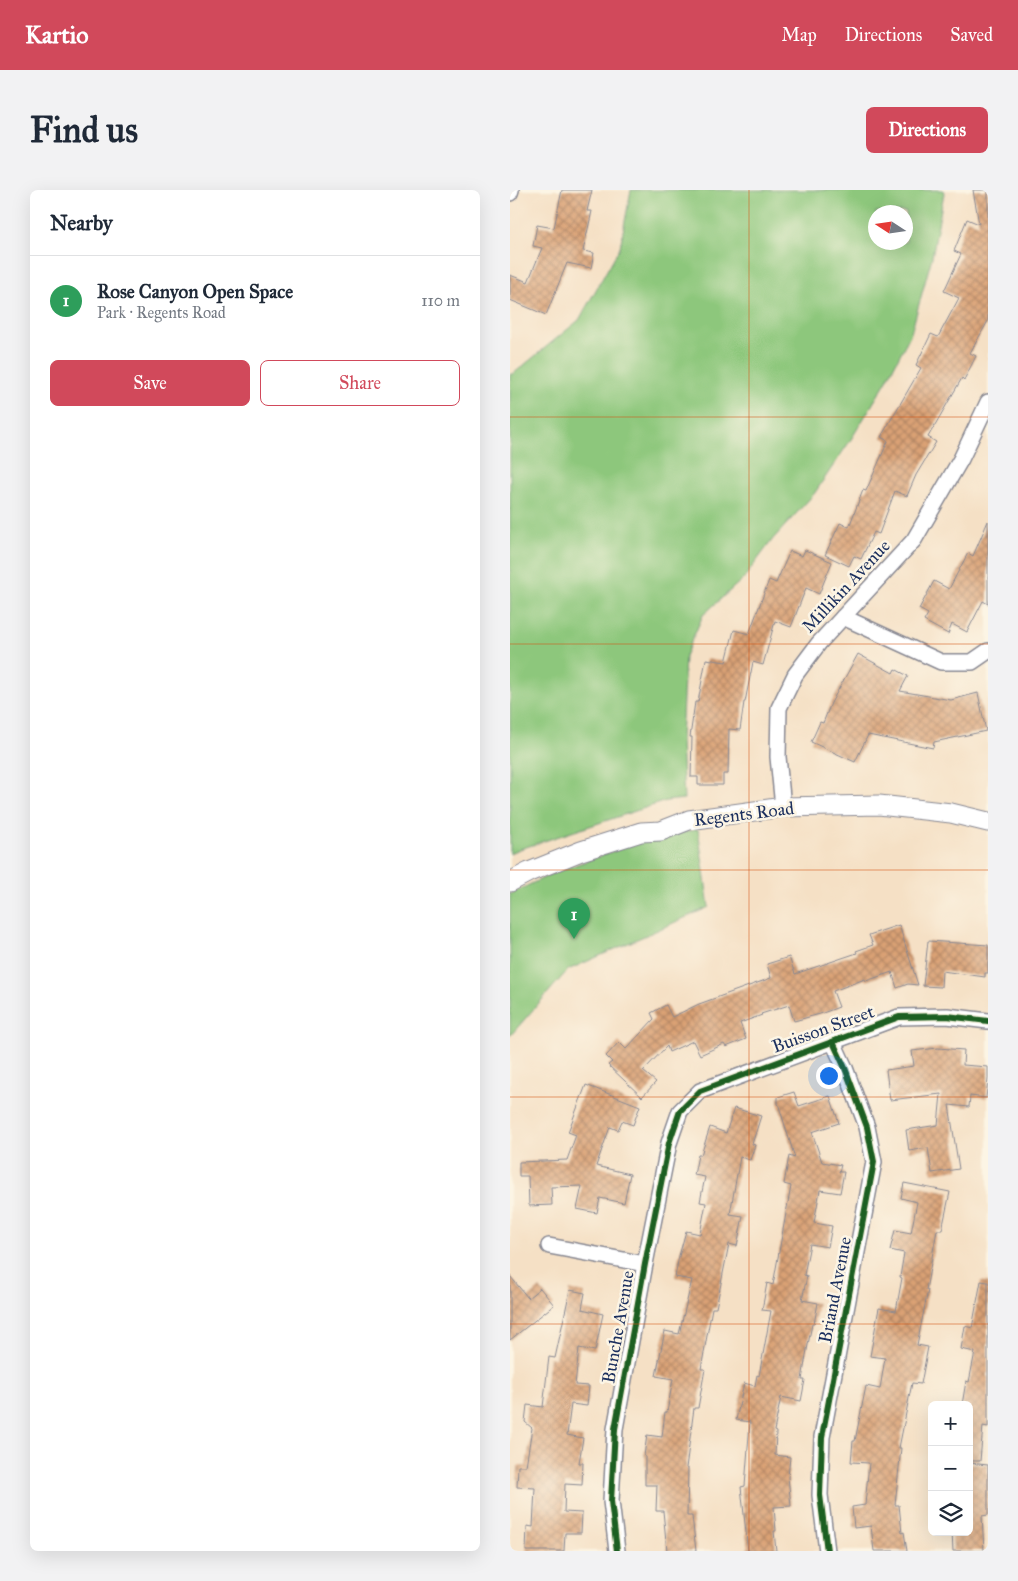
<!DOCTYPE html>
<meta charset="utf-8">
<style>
body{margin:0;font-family:"IM FELL Great Primer",serif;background:#f2f2f3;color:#1f2937}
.controls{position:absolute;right:15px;bottom:15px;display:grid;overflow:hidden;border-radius:8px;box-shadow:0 5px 20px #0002}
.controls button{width:45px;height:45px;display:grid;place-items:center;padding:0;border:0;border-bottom:1px solid #e0e1e3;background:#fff;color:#1f2937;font:25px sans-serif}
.compass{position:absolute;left:358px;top:15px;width:45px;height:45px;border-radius:50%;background:#fff;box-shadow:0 5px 20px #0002;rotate:282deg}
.you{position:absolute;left:318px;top:885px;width:18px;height:18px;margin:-12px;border:4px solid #fff;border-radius:50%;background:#1a73e8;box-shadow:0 0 0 8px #1a73e833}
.badge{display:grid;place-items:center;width:32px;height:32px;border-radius:50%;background:#d1495b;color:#fff;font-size:16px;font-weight:700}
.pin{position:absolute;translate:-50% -41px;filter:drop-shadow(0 1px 2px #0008)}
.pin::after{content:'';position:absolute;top:26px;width:18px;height:15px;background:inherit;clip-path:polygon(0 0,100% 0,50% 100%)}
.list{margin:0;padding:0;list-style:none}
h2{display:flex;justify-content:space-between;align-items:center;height:65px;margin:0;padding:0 20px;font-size:21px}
h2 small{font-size:16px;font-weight:400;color:#747a83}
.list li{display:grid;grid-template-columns:32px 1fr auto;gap:15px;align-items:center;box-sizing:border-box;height:90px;padding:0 20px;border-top:1px solid #e0e1e3}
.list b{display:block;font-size:19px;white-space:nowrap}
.list p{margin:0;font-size:16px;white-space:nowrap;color:#747a83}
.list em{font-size:16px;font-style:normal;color:#747a83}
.actions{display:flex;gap:10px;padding:15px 20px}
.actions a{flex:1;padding:11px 0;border:1px solid #d1495b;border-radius:8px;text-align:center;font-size:18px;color:#d1495b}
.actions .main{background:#d1495b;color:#fff}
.icon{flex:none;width:28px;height:28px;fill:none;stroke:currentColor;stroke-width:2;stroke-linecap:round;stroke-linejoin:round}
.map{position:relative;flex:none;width:478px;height:1361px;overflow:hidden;border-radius:8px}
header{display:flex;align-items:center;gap:30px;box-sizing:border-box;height:70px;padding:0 25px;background:#d1495b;color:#fff}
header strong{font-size:24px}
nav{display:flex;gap:28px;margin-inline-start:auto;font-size:18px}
.intro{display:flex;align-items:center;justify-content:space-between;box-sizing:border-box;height:120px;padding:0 30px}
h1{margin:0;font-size:35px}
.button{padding:12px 22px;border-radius:8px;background:#d1495b;color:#fff;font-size:18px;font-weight:700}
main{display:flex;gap:30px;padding:0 30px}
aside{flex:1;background:#fff;border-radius:8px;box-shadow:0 5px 20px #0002}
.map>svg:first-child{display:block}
.grass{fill:#8dc77b;stroke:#547b6c;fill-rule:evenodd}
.building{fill:url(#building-cross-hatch)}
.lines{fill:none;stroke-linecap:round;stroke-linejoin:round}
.minor-casing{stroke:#888892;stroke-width:18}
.tertiary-casing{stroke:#888892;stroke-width:21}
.minor{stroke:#fff;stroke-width:15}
.tertiary{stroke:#fff;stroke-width:19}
.cycleway-casing{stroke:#fcf5e5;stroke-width:9}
.cycleway{stroke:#1b5e20;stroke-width:6}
.grid{fill:none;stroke:#d45514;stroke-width:1;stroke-opacity:0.55}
.labels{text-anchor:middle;stroke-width:5;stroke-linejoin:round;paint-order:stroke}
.street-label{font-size:18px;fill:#1b2f5e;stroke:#fcf5e5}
</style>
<header>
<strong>Kartio</strong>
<nav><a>Map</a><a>Directions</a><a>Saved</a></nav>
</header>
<div class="intro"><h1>Find us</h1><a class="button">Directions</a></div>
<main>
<aside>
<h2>Nearby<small></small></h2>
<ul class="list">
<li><span class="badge" style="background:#2e9e5b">1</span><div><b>Rose Canyon Open Space</b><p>Park · Regents Road</p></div><em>110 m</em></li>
</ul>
<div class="actions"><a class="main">Save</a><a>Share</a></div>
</aside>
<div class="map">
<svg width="478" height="1361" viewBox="0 0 478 1361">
<defs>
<pattern id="building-cross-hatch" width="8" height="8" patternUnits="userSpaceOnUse" patternTransform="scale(1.25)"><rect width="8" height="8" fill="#daa175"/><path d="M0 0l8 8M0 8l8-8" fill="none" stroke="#b08463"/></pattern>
</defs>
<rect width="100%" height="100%" fill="#fcf5e5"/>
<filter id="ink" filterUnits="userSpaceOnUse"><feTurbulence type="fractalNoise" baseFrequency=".02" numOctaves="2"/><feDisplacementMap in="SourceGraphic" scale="10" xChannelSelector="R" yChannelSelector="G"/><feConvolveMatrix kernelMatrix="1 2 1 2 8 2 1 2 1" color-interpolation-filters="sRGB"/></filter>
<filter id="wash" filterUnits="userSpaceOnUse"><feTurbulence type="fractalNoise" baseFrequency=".0096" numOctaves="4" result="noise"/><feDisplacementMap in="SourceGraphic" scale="20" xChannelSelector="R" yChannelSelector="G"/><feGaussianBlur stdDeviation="1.12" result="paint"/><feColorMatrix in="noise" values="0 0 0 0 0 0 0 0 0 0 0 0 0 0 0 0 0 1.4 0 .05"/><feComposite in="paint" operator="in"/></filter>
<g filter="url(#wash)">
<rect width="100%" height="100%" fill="#f5e0c5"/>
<g class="grass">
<path d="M121,0H433L434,3L422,67L401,143L376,192L340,251L304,304L263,349L234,388L193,425L175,466L171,551L174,609L156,611L7,660L0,664V184H3L69,130L110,57ZM366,22H396V52H366Z"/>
<polygon points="188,639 199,717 58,780 0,846 0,704 48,681 129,652"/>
</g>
<g id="blocks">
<g class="building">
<polygon points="52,0 82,0 77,21 82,21 73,61 84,63 81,78 57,73 36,125 0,110 0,85 18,92 32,58 23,56 27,35 44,38"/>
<polygon points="463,0 478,0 478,131 460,163 466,166 454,190 452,188 418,247 426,252 406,285 397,306 385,301 369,344 364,342 351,369 344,366 339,376 315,365 330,333 339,337 353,300 356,301 378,251 371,247 411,178 406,175 421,144 428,147 449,108 434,101 451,64 444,61 457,29 469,34"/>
<polygon points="478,331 478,414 473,411 457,442 442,434 438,444 414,431 418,424 409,419 424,391 439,399 458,363 463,366"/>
<polygon points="295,360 322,372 309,404 296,398 281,437 265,431 253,475 243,472 235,512 234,512 230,540 219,539 218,584 213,584 213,595 188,595 188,587 181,587 182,547 180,547 185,512 188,512 196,469 216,472 224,440 239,444 259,390 266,393 280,361 292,366"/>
<polygon points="348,464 383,483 385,479 398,486 390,501 441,510 468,503 476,541 424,552 423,558 358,545 345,572 301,552 310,532 313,533 321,513"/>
<polygon points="389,735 408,795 398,794 387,798 382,782 356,791 355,789 323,801 329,817 310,824 284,831 279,815 251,824 252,825 230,833 236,849 216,857 214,854 190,865 183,851 159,862 157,856 133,881 146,892 132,907 98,875 102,872 96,866 109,852 116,859 144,829 141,823 156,815 162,827 189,814 261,788 257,774 279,767 285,784 347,763 346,761 363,755 359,745"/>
<polygon points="418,751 478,755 478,783 475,783 475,787 432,781 431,797 413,796"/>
<polygon points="428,858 454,860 453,875 478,877 478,889 476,908 460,906 459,917 439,915 449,979 422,983 418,958 399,961 396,940 428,935 431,904 380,910 376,880 404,876 402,861"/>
<polygon points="76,895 130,916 123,935 112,931 108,940 100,937 86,976 120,984 114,1013 90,1008 87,1023 67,1019 72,996 41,997 42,1015 19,1016 18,986 9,986 9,972 57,970 66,945 58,942"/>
<polygon points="284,902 289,916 320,906 329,933 302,942 312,972 331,975 329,982 334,982 330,1003 310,1000 304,1033 322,1036 318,1057 300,1054 294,1085 297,1086 292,1110 308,1113 304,1134 302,1134 296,1165 292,1190 295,1190 291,1211 271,1207 264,1241 266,1242 265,1265 280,1267 278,1287 281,1316 264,1317 266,1341 264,1341 266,1361 238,1361 231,1297 235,1296 240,1232 226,1230 234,1193 245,1196 247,1185 249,1186 261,1121 252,1120 257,1093 263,1095 281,996 274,994 279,966 285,968 268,913 268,907"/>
<polygon points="224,918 251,926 242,954 245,955 240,970 230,967 220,1024 233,1026 227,1056 219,1054 206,1118 202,1118 191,1179 195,1179 188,1218 184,1218 176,1278 178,1278 177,1326 182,1326 186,1361 157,1361 153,1321 146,1321 147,1295 135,1295 135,1266 134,1266 137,1245 152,1247 155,1222 157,1222 163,1189 146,1186 152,1155 155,1141 169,1144 182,1090 165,1087 169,1066 176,1041 190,1044 196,1013 190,1012 195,987 184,985 188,965 191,965 200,937 216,943"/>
<polygon points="394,993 440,1002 432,1040 427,1040 416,1100 418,1100 407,1155 418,1157 411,1194 402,1193 389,1258 391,1258 385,1315 389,1315 392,1343 394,1342 397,1361 364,1361 361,1336 344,1338 342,1317 355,1315 359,1273 341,1272 343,1251 345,1251 356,1196 370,1199 375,1168 360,1166 369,1118 386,1121 392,1088 390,1087 394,1063 380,1060 385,1040 401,1043 407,1012 391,1008"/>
<polygon points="0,1086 18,1108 30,1098 44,1115 0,1150"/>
<polygon points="471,1091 478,1092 478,1237 473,1236 470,1271 459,1271 459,1215 452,1215 456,1191 459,1192 465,1162 451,1159 455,1136 462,1138"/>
<polygon points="60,1100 75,1103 72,1119 93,1124 85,1161 69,1158 65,1195 79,1196 77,1216 61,1214 57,1245 73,1248 69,1273 73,1273 72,1295 55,1294 54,1322 72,1323 71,1343 55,1343 54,1361 16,1361 17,1336 23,1337 25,1298 7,1297 8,1276 16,1276 22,1238 15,1232 17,1215 33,1217 39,1167 45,1168"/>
<polygon points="459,1273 478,1275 478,1325 472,1326 474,1361 443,1361 442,1342 459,1342"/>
</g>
</g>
</g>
<g filter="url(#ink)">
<use href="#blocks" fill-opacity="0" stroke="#888892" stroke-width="1"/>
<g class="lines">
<defs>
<g id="minor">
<polyline points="0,3 1,0"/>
<polyline points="333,427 431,472 462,472 478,461"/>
<polyline points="273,617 268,567 269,518 285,485 309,453 404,350 451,269 478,212"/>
<polyline points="39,1056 135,1074"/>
<polyline points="107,1361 101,1311 105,1239 135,1074 159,953 170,921 190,901 389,827 437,826 478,831"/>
<polyline points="317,1361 310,1305 312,1247 364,972 357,937 335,878 323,852"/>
</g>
<polyline id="tertiary" points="0,692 19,682 71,661 131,642 151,641 179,630 273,617 369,615 441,623 478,632"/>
</defs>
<use href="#minor" class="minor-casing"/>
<use href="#tertiary" class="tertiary-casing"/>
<use href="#minor" class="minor"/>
<use href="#tertiary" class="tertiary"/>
<defs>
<g id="cycleway">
<polyline points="107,1361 101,1311 105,1239 135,1074 159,953 170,921 190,901 389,827 437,826 478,831"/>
<polyline points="317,1361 310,1305 312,1247 364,972 357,937 335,878 323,852"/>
</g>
</defs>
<use href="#cycleway" class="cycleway-casing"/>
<use href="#cycleway" class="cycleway"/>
</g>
</g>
<path class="grid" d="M239,0V1361M0,227H478M0,454H478M0,680H478M0,907H478M0,1134H478"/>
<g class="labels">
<g class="street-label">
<text transform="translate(336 396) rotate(-47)" y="6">Millikin Avenue</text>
<text transform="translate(234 624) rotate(-7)" y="6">Regents Road</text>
<text transform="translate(313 839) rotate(-20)" y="6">Buisson Street</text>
<text transform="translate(325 1100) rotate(-79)" y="6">Briand Avenue</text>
<text transform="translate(108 1137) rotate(-80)" y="6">Bunche Avenue</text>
</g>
</g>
</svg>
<div class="controls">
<button>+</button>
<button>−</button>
<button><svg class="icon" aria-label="layers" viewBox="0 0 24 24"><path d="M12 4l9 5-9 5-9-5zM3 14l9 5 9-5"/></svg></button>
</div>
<svg class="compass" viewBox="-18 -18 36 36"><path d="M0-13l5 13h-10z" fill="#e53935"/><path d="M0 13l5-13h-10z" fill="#747a83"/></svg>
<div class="you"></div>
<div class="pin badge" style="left:64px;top:749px;background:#2e9e5b">1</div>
</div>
</main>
